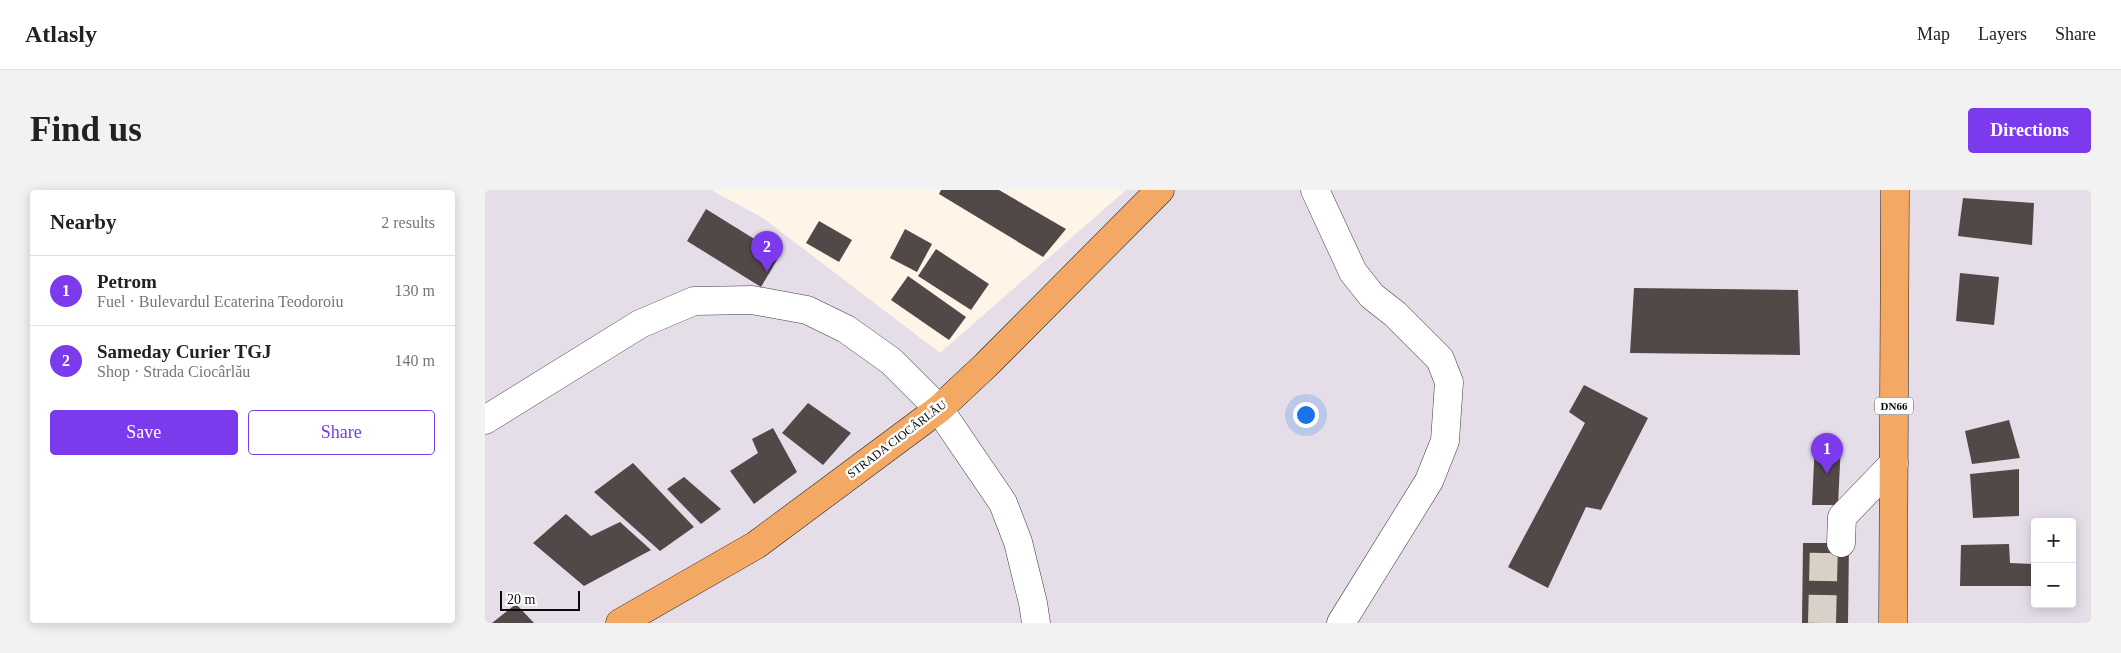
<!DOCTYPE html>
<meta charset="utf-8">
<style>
body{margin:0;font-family:Georgia,serif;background:#f2f2f2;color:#222}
.controls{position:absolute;right:15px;bottom:15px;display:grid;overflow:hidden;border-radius:5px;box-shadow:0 2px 12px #0003}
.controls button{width:45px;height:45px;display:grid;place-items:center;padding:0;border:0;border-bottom:1px solid #e0e0e0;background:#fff;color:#222;font:25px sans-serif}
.scale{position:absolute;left:15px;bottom:12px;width:80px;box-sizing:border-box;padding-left:5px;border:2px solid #0a0a0a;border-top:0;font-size:14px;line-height:18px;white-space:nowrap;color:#0a0a0a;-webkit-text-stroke:4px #fff;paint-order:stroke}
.you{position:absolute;left:820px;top:224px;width:18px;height:18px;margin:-12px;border:4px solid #fff;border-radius:50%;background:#1a73e8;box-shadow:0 0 0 8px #1a73e833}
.badge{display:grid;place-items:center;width:32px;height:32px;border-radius:50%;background:#7c3aed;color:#fff;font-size:16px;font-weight:700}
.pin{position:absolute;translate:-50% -41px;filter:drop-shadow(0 1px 2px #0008)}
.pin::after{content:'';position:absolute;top:26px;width:18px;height:15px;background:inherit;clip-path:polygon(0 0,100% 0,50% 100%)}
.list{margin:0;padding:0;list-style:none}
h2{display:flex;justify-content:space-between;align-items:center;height:65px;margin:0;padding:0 20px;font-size:21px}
h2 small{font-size:16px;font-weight:400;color:#767676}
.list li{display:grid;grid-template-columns:32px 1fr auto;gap:15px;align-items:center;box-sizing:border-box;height:70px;padding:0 20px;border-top:1px solid #e0e0e0}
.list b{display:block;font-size:19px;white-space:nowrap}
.list p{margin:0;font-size:16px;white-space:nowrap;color:#767676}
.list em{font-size:16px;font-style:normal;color:#767676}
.actions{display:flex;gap:10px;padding:15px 20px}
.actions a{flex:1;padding:11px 0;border:1px solid #7c3aed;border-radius:5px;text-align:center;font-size:18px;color:#7c3aed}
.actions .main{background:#7c3aed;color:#fff}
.map{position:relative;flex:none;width:1606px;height:433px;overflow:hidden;border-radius:5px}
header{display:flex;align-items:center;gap:30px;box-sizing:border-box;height:70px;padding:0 25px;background:#fff;border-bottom:1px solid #e0e0e0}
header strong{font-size:24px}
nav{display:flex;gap:28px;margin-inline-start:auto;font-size:18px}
.intro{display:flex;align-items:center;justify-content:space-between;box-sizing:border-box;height:120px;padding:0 30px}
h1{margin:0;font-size:35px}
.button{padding:12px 22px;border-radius:5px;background:#7c3aed;color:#fff;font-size:18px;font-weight:700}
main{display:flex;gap:30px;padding:0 30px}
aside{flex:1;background:#fff;border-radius:5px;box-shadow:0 2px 12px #0003}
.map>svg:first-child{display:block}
.industrial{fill:#e5dee9;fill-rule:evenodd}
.building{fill:#524847}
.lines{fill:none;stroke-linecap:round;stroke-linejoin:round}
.minor-tunnel{stroke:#d9d1c7;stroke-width:28;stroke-dasharray:28 14;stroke-linecap:butt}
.minor-casing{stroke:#3d3d3d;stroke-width:29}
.major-casing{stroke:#1b1b1b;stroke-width:29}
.minor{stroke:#fff;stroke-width:28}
.major{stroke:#f3a963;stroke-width:28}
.labels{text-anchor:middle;stroke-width:5;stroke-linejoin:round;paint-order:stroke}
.shield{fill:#fff;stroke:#545454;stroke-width:1}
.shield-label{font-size:11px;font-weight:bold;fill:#0a0a0a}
.street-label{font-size:12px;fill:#0a0a0a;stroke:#fff}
</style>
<header>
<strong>Atlasly</strong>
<nav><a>Map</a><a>Layers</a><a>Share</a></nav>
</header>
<div class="intro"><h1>Find us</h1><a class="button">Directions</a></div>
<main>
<aside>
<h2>Nearby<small>2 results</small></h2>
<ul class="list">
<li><span class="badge">1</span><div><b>Petrom</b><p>Fuel · Bulevardul Ecaterina Teodoroiu</p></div><em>130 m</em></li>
<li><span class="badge">2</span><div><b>Sameday Curier TGJ</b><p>Shop · Strada Ciocârlău</p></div><em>140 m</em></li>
</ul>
<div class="actions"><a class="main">Save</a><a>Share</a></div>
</aside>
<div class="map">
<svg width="1606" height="433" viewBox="0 0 1606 433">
<rect width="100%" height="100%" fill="#fef4e8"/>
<path class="industrial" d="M0,0H226L278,28L455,163L641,0H1606V433H0ZM1550,332H1587V414H1550Z"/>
<g class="building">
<polygon points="456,0 514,0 581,39 558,67 454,4"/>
<polygon points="1478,8 1549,13 1547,55 1473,46"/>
<polygon points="221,19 295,65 276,97 202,51"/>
<polygon points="334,31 367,50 354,72 321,53"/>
<polygon points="420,39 447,54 432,82 405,68"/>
<polygon points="451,59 504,94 486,120 433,86"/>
<polygon points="1475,83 1514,87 1509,135 1471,131"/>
<polygon points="423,86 481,127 464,150 406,110"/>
<polygon points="1149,98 1313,100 1315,165 1145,163"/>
<polygon points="1099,195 1163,228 1116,320 1101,317 1063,398 1023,377 1100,233 1084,222"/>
<polygon points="323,213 366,243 338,275 297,243"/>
<polygon points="1524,230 1535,268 1487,274 1480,241"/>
<polygon points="288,238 312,282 269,314 245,281 273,263 267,249"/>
<polygon points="1330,252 1356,253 1353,315 1327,315"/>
<polygon points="148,273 209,337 175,361 109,302"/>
<polygon points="1534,279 1534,326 1488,328 1485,284"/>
<polygon points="199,287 236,319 216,334 182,299"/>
<polygon points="81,324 106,346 135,332 166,360 99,396 48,353"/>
<polygon points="1318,353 1364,353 1363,433 1317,433"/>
<polygon points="1524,354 1525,373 1550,374 1550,396 1475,396 1476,355"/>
<polygon points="31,414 49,433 7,433"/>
</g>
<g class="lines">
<polyline class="minor-tunnel" points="1337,433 1339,353"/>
<defs>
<g id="minor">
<polyline points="830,0 868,82 887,106 910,124 955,169 964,192 960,251 944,291 856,433"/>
<polyline points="0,230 155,134 209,111 267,110 322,120 361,139 406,171 454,219 518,313 533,352 548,413 551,433"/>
<polyline points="1356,353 1357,327 1409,273"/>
</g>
<g id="major">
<polyline points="135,433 271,355 454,219 501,175 675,0"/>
<polyline points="1408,433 1410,0"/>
</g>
</defs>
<use href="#minor" class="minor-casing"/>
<use href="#major" class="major-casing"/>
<use href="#minor" class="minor"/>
<use href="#major" class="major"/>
</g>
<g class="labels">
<rect class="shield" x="1390" y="207.5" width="38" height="17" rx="4"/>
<g class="shield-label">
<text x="1409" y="220">DN66</text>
</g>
<g class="street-label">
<text transform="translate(412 249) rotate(-37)" y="4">STRADA CIOCÂRLĂU</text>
</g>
</g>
</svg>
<div class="controls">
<button>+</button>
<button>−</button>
</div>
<div class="scale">20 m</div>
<div class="you"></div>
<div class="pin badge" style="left:1342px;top:284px">1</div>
<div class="pin badge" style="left:282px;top:82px">2</div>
</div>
</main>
